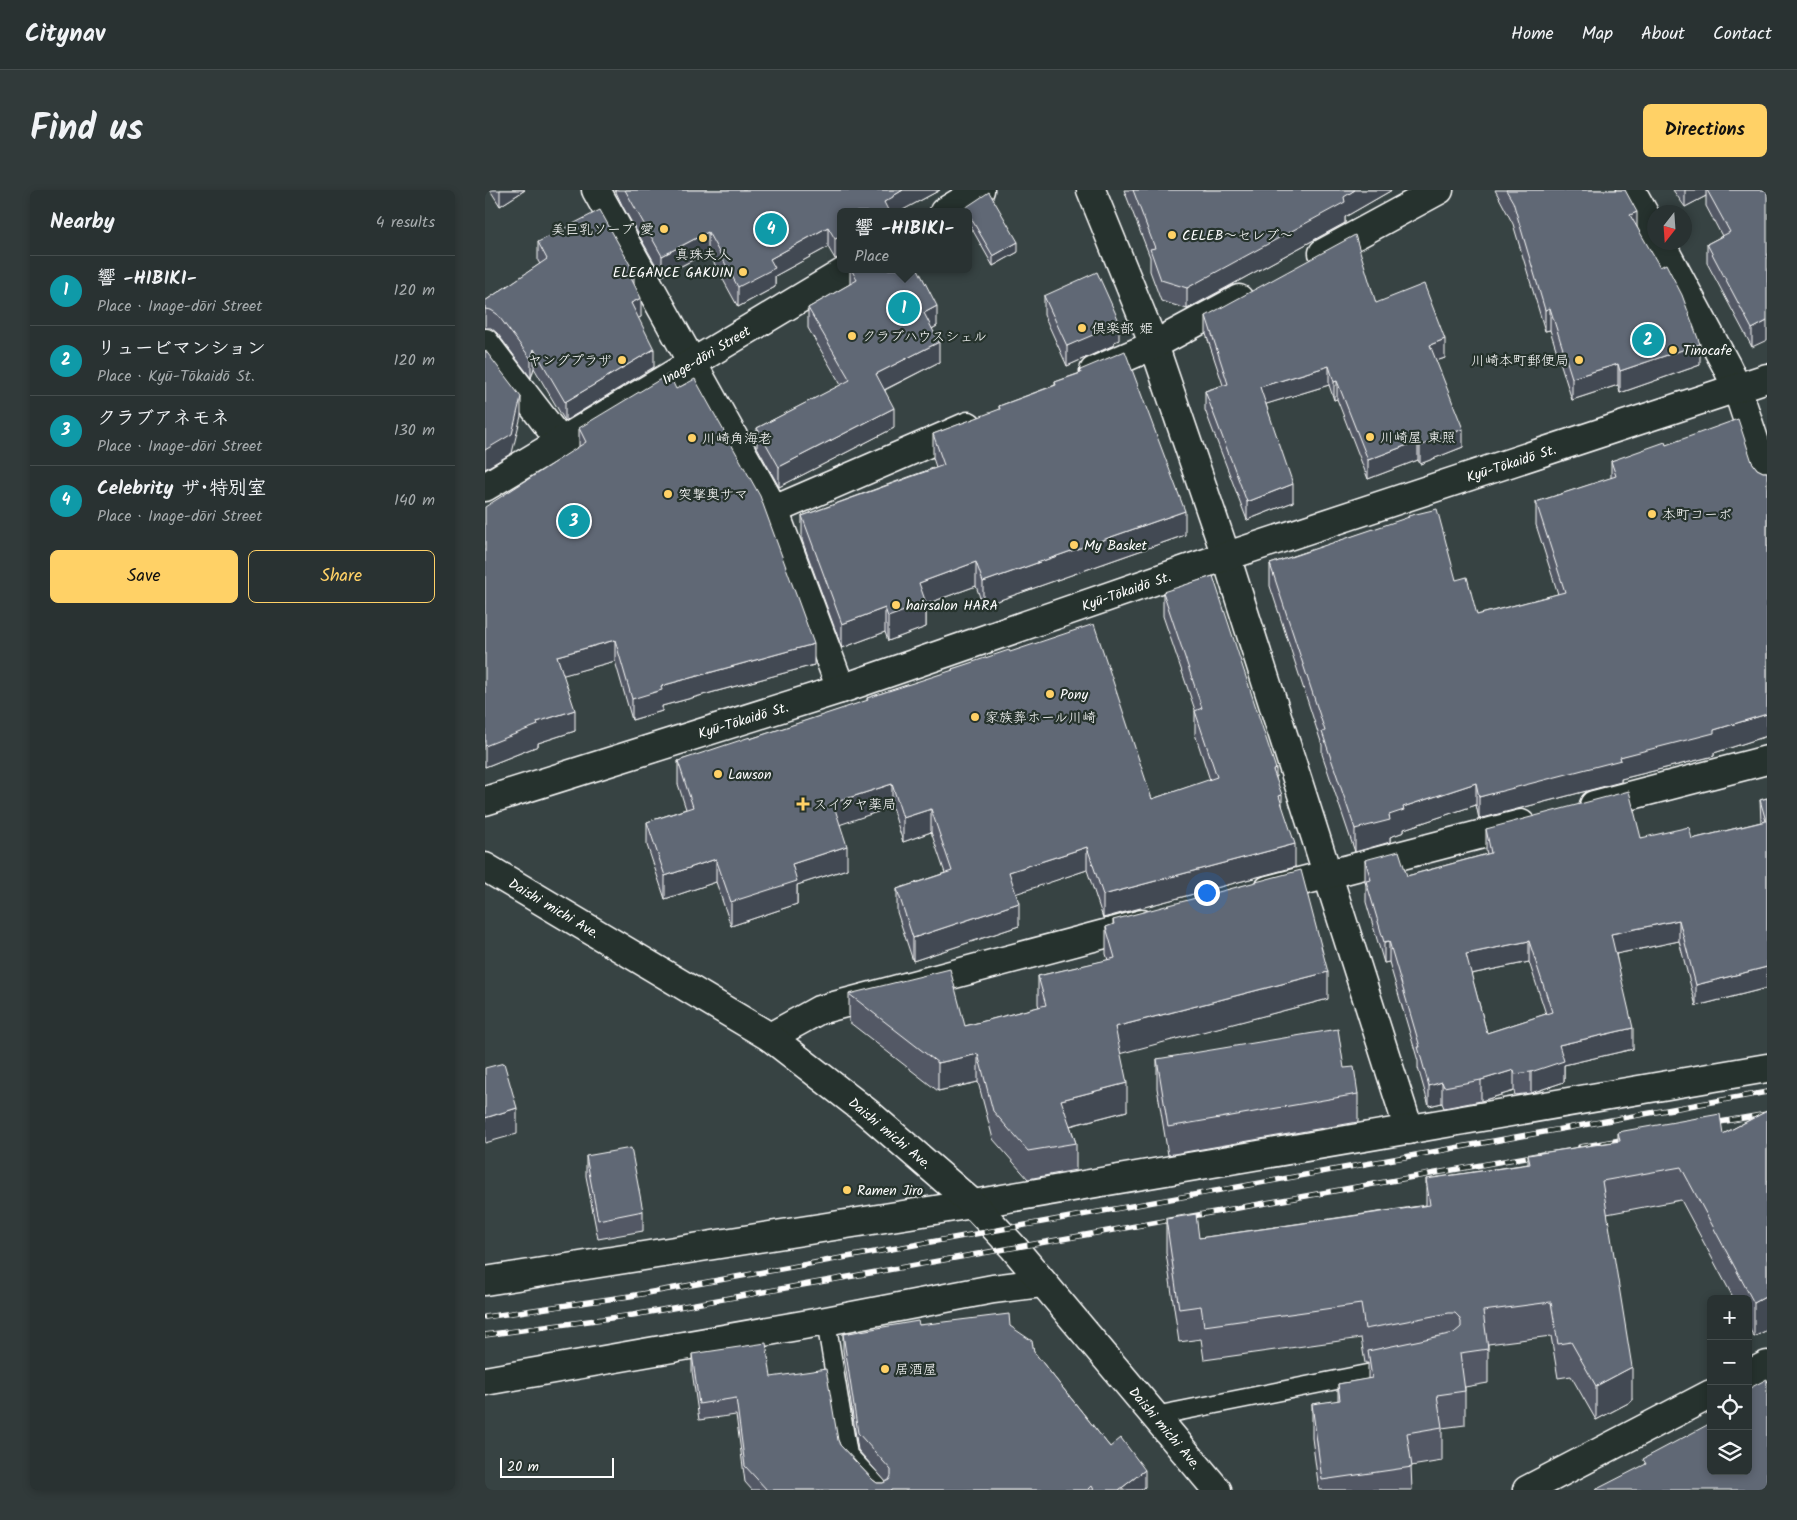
<!DOCTYPE html>
<meta charset="utf-8">
<style>
body{margin:0;font-family:Kalam,"Klee One",sans-serif;background:#313a3a;color:#f1f3f6}
.controls{position:absolute;right:15px;bottom:15px;display:grid;overflow:hidden;border-radius:8px;box-shadow:0 2px 8px #0003}
.controls button{width:45px;height:45px;display:grid;place-items:center;padding:0;border:0;border-bottom:1px solid #454d4d;background:#293232;color:#f1f3f6;font:25px sans-serif}
.compass{position:absolute;left:1162px;top:15px;width:45px;height:45px;border-radius:50%;background:#293232;box-shadow:0 2px 8px #0003;rotate:197deg}
.scale{position:absolute;left:15px;bottom:12px;width:114px;box-sizing:border-box;padding-left:5px;border:2px solid #fff;border-top:0;font-size:14px;line-height:18px;white-space:nowrap;color:#fff;-webkit-text-stroke:4px #26332d;paint-order:stroke}
.you{position:absolute;left:721px;top:702px;width:18px;height:18px;margin:-12px;border:4px solid #fff;border-radius:50%;background:#1a73e8;box-shadow:0 0 0 8px #1a73e833}
.badge{display:grid;place-items:center;width:32px;height:32px;border-radius:50%;background:#ffd166;color:#fff;font-size:16px;font-weight:700}
.pin{position:absolute;translate:-50% -50%;border:2px solid #fff;box-shadow:0 1px 5px #0006}
.popup{position:absolute;left:352px;top:18px;width:135px;height:65px;box-sizing:border-box;display:grid;place-content:center;border-radius:8px;background:#293232;filter:drop-shadow(0 1px 4px #0005);font-size:16px;white-space:nowrap;color:#a5aaac}
.popup b{font-size:19px;color:#f1f3f6}
.popup::after{content:'';position:absolute;left:50%;top:100%;margin-left:-10px;border:10px solid transparent;border-top-color:#293232}
.list{margin:0;padding:0;list-style:none}
h2{display:flex;justify-content:space-between;align-items:center;height:65px;margin:0;padding:0 20px;font-size:21px}
h2 small{font-size:16px;font-weight:400;color:#a5aaac}
.list li{display:grid;grid-template-columns:32px 1fr auto;gap:15px;align-items:center;box-sizing:border-box;height:70px;padding:0 20px;border-top:1px solid #454d4d}
.list b{display:block;font-size:19px;white-space:nowrap}
.list p{margin:0;font-size:16px;white-space:nowrap;color:#a5aaac}
.list em{font-size:16px;font-style:normal;color:#a5aaac}
.actions{display:flex;gap:10px;padding:15px 20px}
.actions a{flex:1;padding:11px 0;border:1px solid #ffd166;border-radius:8px;text-align:center;font-size:18px;color:#ffd166}
.actions .main{background:#ffd166;color:#111}
.icon{flex:none;width:28px;height:28px;fill:none;stroke:currentColor;stroke-width:2;stroke-linecap:round;stroke-linejoin:round}
.map{position:relative;flex:none;width:1282px;height:1300px;overflow:hidden;border-radius:8px}
header{display:flex;align-items:center;gap:30px;box-sizing:border-box;height:70px;padding:0 25px;background:#293232;border-bottom:1px solid #454d4d}
header strong{font-size:24px}
nav{display:flex;gap:28px;margin-inline-start:auto;font-size:18px}
.intro{display:flex;align-items:center;justify-content:space-between;box-sizing:border-box;height:120px;padding:0 30px}
h1{margin:0;font-size:35px}
.button{padding:12px 22px;border-radius:8px;background:#ffd166;color:#111;font-size:18px;font-weight:700}
main{display:flex;gap:30px;padding:0 30px}
aside{flex:1;background:#293232;border-radius:8px;box-shadow:0 2px 8px #0003}
.map>svg:first-child{display:block}
.lines{fill:none;stroke-linecap:round;stroke-linejoin:round}
.lane-casing{stroke:#fff;stroke-width:21}
.street-casing{stroke:#fff;stroke-width:31}
.secondary-casing{stroke:#fff;stroke-width:31}
.highway-casing{stroke:#fff;stroke-width:31}
.lane{stroke:#26332d;stroke-width:18}
.street{stroke:#26332d;stroke-width:28}
.secondary{stroke:#26332d;stroke-width:28}
.highway{stroke:#26332d;stroke-width:28}
.rail-casing{stroke:#fff;stroke-width:5.5}
.rail{stroke:#26332d;stroke-width:4;stroke-dasharray:11;stroke-linecap:butt}
.wall{fill:#535965;stroke:#fff;fill-rule:evenodd}
.shaded-wall{fill:#434952;stroke:#fff}
.building{fill:#606875;stroke:#fff;fill-rule:evenodd}
.poi-dot{fill:#ffd166;stroke:#26332d;stroke-width:2}
.labels{text-anchor:middle;stroke-width:4.5;stroke-linejoin:round;paint-order:stroke}
.poi-label{font-size:14px;fill:#fff;stroke:#26332d;text-anchor:start}
.street-label{font-size:14px;fill:#fff;stroke:#26332d}
</style>
<header>
<strong>Citynav</strong>
<nav><a>Home</a><a>Map</a><a>About</a><a>Contact</a></nav>
</header>
<div class="intro"><h1>Find us</h1><a class="button">Directions</a></div>
<main>
<aside>
<h2>Nearby<small>4 results</small></h2>
<ul class="list">
<li><span class="badge" style="background:#0f9aa8">1</span><div><b>響 -HIBIKI-</b><p>Place · Inage-dōri Street</p></div><em>120 m</em></li>
<li><span class="badge" style="background:#0f9aa8">2</span><div><b>リュービマンション</b><p>Place · Kyū-Tōkaidō St.</p></div><em>120 m</em></li>
<li><span class="badge" style="background:#0f9aa8">3</span><div><b>クラブアネモネ</b><p>Place · Inage-dōri Street</p></div><em>130 m</em></li>
<li><span class="badge" style="background:#0f9aa8">4</span><div><b>Celebrity ザ･特別室</b><p>Place · Inage-dōri Street</p></div><em>140 m</em></li>
</ul>
<div class="actions"><a class="main">Save</a><a>Share</a></div>
</aside>
<div class="map">
<svg width="1282" height="1300" viewBox="0 0 1282 1300">
<rect width="100%" height="100%" fill="#374343"/>
<filter id="ink" filterUnits="userSpaceOnUse"><feTurbulence type="fractalNoise" baseFrequency=".02" numOctaves="2"/><feDisplacementMap in="SourceGraphic" scale="10" xChannelSelector="R" yChannelSelector="G"/><feConvolveMatrix kernelMatrix="1 2 1 2 8 2 1 2 1" color-interpolation-filters="sRGB"/></filter>
<g filter="url(#ink)">
<g class="lines">
<defs>
<g id="lane">
<polyline points="341,1131 363,1265 396,1300"/>
<polyline points="670,1226 907,1179"/>
</g>
<g id="street">
<polyline points="111,0 289,320 356,499"/>
<polyline points="606,0 669,155 741,366 924,940"/>
<polyline points="1146,0 1170,43"/>
<polyline points="459,22 495,0"/>
<polyline points="1175,52 1241,175 1252,198 1282,289"/>
<polyline points="838,63 954,0"/>
<polyline points="0,153 75,251"/>
<polyline points="609,181 669,155 754,109"/>
<polyline points="0,297 364,79"/>
<polyline points="289,320 483,236"/>
<polyline points="1109,615 1282,570"/>
<polyline points="783,700 1036,634"/>
<polyline points="285,847 334,820 657,734"/>
<polyline points="0,1091 488,1014 1282,878"/>
<polyline points="1263,1185 1282,1175"/>
<polyline points="0,1191 341,1131 508,1099 557,1093"/>
<polyline points="1042,1300 1226,1204"/>
</g>
<polyline id="secondary" points="0,611 356,499 709,377 1282,188"/>
<polyline id="highway" points="0,677 285,847 383,923 488,1014 529,1058 732,1300"/>
</defs>
<use href="#lane" class="lane-casing"/>
<use href="#street" class="street-casing"/>
<use href="#secondary" class="secondary-casing"/>
<use href="#highway" class="highway-casing"/>
<use href="#lane" class="lane"/>
<use href="#street" class="street"/>
<use href="#secondary" class="secondary"/>
<use href="#highway" class="highway"/>
<defs>
<g id="rail">
<polyline points="1223,934 1282,924"/>
<polyline points="1095,957 1147,948"/>
<polyline points="0,1127 145,1106 1282,902"/>
<polyline points="0,1145 148,1125 1058,964"/>
</g>
</defs>
<use href="#rail" class="rail-casing"/>
<use href="#rail" class="rail"/>
</g>
<g class="wall">
<polygon points="5,0 40,0 15,16"/>
<polygon points="130,0 455,0 414,22 355,22 350,69 343,57 290,86 290,97 253,117 223,62 177,86 138,17"/>
<polygon points="639,0 907,0 860,27 860,33 702,119 676,111 665,81 665,67"/>
<polygon points="1010,0 1140,0 1152,37 1215,175 1135,203 1133,195 1087,210 1065,140 1060,141 1028,34"/>
<polygon points="1188,0 1282,0 1267,157 1222,73 1222,54 1237,46 1221,16 1221,6 1200,17"/>
<polygon points="480,18 533,62 508,76 483,32 483,22 480,22"/>
<polygon points="53,52 149,95 156,127 153,128 169,177 80,231 49,178 46,188 12,143 6,138 0,138 0,111 55,74 53,71"/>
<polygon points="365,79 433,79 452,136 447,139 454,172 400,200 409,238 294,297 272,257 272,238 356,195 323,138 323,118 365,94"/>
<polygon points="559,106 634,150 629,152 629,155 582,176 559,125"/>
<polygon points="891,113 960,168 951,171 978,257 935,274 933,270 883,289 852,209 849,210 844,195 781,214 808,312 762,330 720,220 720,201 738,195 721,144 721,126"/>
<polygon points="595,180 700,345 498,416 491,396 441,414 441,437 403,451 400,442 357,458 317,350 317,326 451,277 448,268 448,244 514,220 514,216 570,195 570,192 595,183"/>
<polygon points="94,238 329,475 177,516 177,521 147,530 130,471 78,485 90,541 53,553 53,556 0,577 94,257"/>
<polygon points="1181,255 1267,272 1272,279 1278,282 1282,282 1282,546 1229,563 1229,566 1136,589 1136,592 994,629 991,615 919,639 919,642 905,647 905,652 870,662 837,564 837,555 785,396 785,374 923,328 923,326 971,390 992,425 1073,404 1051,335 1051,312 1126,288 1126,271"/>
<polygon points="678,402 791,588 810,677 618,728 602,680 531,703 534,736 428,771 412,722 412,699 460,683 446,642 418,652 407,617 355,634 362,679 312,695 312,714 246,736 231,692 180,709 162,655 162,632 201,619 193,594 193,571 265,549 382,511 382,508 467,481 467,479 525,462 667,609 725,590 710,544 710,520 678,426"/>
<path d="M1282,608V798L1211,816L1194,751L1131,764L1148,859L1079,875V892L1046,903L1030,905L1029,901L996,911L959,918L957,913L944,916L933,878V871L904,772L899,773L881,712V696L880,691V670L922,686L1002,664L1001,660V639L1156,648L1207,649L1276,632L1275,610ZM1044,772L1061,824L1002,843L986,784Z"/>
<polygon points="628,730 843,809 635,863 642,921 585,936 591,953 591,980 543,989 508,949 493,892 453,901 364,832 364,804 480,836 554,817 553,814 553,786 623,770 621,764 621,737 628,735"/>
<polygon points="672,869 859,878 873,904 873,932 683,965 672,898"/>
<polygon points="1282,921 1282,1140 1269,1147 1263,1136 1263,1109 1249,1109 1196,1010 1122,1024 1147,1211 1111,1230 1086,1186 1073,1188 1066,1146 1003,1154 1003,1193 980,1197 980,1235 957,1238 957,1271 926,1276 927,1300 834,1300 827,1248 827,1214 853,1211 853,1194 883,1189 883,1173 880,1173 876,1148 719,1170 716,1149 694,1152 681,1063 681,1029 714,1048 941,1015 941,989 1043,974 1043,965 1133,951 1133,942 1238,944"/>
<polygon points="101,966 158,1021 158,1041 113,1049 101,986"/>
<polygon points="434,1135 525,1136 549,1162 625,1257 660,1297 656,1300 267,1300 260,1292 251,1225 214,1230 207,1181 207,1164 286,1187 353,1250 355,1255 388,1290 392,1293 398,1293 401,1292 373,1260 358,1160 358,1144"/>
</g>
<g class="shaded-wall">
<polygon points="15,0 40,0 15,16"/>
<polygon points="418,0 455,0 414,22 399,22 399,12 408,6"/>
<polygon points="870,0 907,0 860,27 860,33 702,119 702,98"/>
<polygon points="1200,0 1221,0 1221,6 1200,17"/>
<polygon points="1152,22 1152,43 1145,25"/>
<polygon points="343,37 343,57 290,86 290,97 253,117 253,97 285,69"/>
<polygon points="223,42 223,62 177,86 177,66"/>
<polygon points="355,47 355,67 350,69 350,49"/>
<polygon points="533,52 533,62 508,76 508,66"/>
<polygon points="149,82 149,100 144,84"/>
<polygon points="156,108 156,127 146,132 146,113"/>
<polygon points="452,116 452,136 439,143 439,123"/>
<polygon points="1065,118 1065,140 1060,141 1060,120"/>
<polygon points="634,131 634,150 629,152 629,155 582,176 582,156"/>
<polygon points="1282,131 1282,150 1267,157 1267,139"/>
<polygon points="960,149 960,168 945,173 945,155"/>
<polygon points="454,152 454,172 391,204 391,184"/>
<polygon points="1215,154 1215,175 1135,203 1135,181"/>
<polygon points="49,159 49,178 46,188 46,169"/>
<polygon points="169,159 169,177 80,231 80,212"/>
<polygon points="1133,174 1133,195 1087,210 1087,188"/>
<polygon points="844,176 844,195 775,216 775,197"/>
<polygon points="852,191 852,209 849,210 849,192"/>
<polygon points="36,207 36,226 27,263 0,279 0,260"/>
<polygon points="409,218 409,238 294,297 294,277"/>
<polygon points="978,239 978,257 935,274 935,256"/>
<polygon points="933,251 933,270 883,289 883,270"/>
<polygon points="808,294 808,312 762,330 762,312"/>
<polygon points="700,321 700,345 498,416 498,392"/>
<polygon points="491,372 491,396 441,414 441,437 403,451 403,427 434,393"/>
<polygon points="400,418 400,442 357,458 357,434"/>
<polygon points="130,450 130,471 72,487 72,466"/>
<polygon points="329,454 329,475 177,516 177,521 147,530 147,509 176,496"/>
<polygon points="90,520 90,541 53,553 53,556 0,577 0,556 52,532"/>
<polygon points="1282,524 1282,546 1229,563 1229,566 1136,589 1136,592 994,629 994,607 1229,540"/>
<polygon points="791,579 791,602 788,580"/>
<polygon points="991,593 991,615 919,639 919,642 905,647 905,652 870,662 870,639 918,617"/>
<polygon points="407,594 407,617 348,637 348,613"/>
<polygon points="797,605 797,628 794,606"/>
<polygon points="446,619 446,642 418,652 418,628"/>
<polygon points="810,654 810,677 618,728 618,705"/>
<polygon points="362,656 362,679 312,695 312,714 246,736 246,712 307,674"/>
<polygon points="602,657 602,680 524,706 524,682"/>
<polygon points="231,669 231,692 180,709 180,686"/>
<polygon points="534,713 534,736 428,771 428,748"/>
<polygon points="1194,730 1194,751 1126,765 1126,744"/>
<polygon points="904,751 904,772 899,773 899,752"/>
<polygon points="1044,751 1044,772 981,785 981,764"/>
<polygon points="1282,777 1282,798 1211,816 1211,795"/>
<polygon points="843,782 843,809 630,865 630,837"/>
<polygon points="1148,838 1148,859 1079,875 1079,892 1046,903 1046,882 1074,855"/>
<polygon points="493,864 493,892 453,901 453,873"/>
<polygon points="1029,880 1029,901 996,911 996,890"/>
<polygon points="957,892 957,913 944,916 944,896"/>
<polygon points="642,893 642,921 576,938 576,910"/>
<polygon points="32,918 32,944 0,953 0,928"/>
<polygon points="1282,1106 1282,1140 1269,1147 1269,1113"/>
<polygon points="1147,1177 1147,1211 1111,1230 1111,1196"/>
<polygon points="660,1280 660,1297 656,1300 634,1300"/>
</g>
<g class="building">
<polygon points="140,0 418,0 408,6 408,7 399,12 404,22 355,22 355,47 350,49 343,37 285,69 290,78 253,97 223,42 177,66"/>
<polygon points="648,0 870,0 859,7 860,12 702,98 676,90 665,59 670,58"/>
<polygon points="1021,0 1140,0 1152,22 1145,25 1175,77 1181,74 1197,105 1215,154 1135,181 1133,174 1087,188 1065,118 1060,120 1028,12"/>
<polygon points="1222,0 1282,0 1282,131 1267,139 1222,54 1245,42"/>
<polygon points="504,2 533,52 508,66 480,18"/>
<polygon points="115,20 149,82 144,84 156,108 146,113 169,159 80,212 49,159 46,169 12,124 6,120 0,119 0,111 62,69 53,52"/>
<polygon points="870,45 891,113 939,94 960,149 945,155 978,239 935,256 933,251 883,270 852,191 849,192 844,176 775,197 808,294 762,312 720,201 743,194 721,126"/>
<polygon points="366,79 433,79 452,116 439,123 454,152 391,184 409,218 294,277 272,238 365,190 323,118 372,90"/>
<polygon points="612,82 634,131 629,133 629,136 582,156 559,106"/>
<polygon points="0,160 36,207 27,244 0,260"/>
<polygon points="640,161 700,321 498,392 491,372 434,393 441,413 403,427 400,418 357,434 317,326 459,275 448,244 515,219 514,216 571,195 570,192 596,183 595,180"/>
<polygon points="184,184 191,199 210,189 275,306 329,454 176,496 177,500 147,509 130,450 72,466 90,520 52,532 53,535 0,556 0,317 101,252 94,238"/>
<polygon points="1253,229 1267,272 1272,279 1278,282 1282,282 1282,524 1229,540 1229,543 1135,567 1136,570 994,607 991,593 918,617 919,620 904,625 905,630 870,639 837,542 840,541 785,374 924,327 923,326 952,319 971,390 982,387 992,425 1080,402 1051,312 1131,286 1126,271 1180,252 1181,255"/>
<polygon points="728,386 791,579 788,580 797,605 794,606 810,654 618,705 602,657 524,682 534,713 428,748 412,699 467,681 446,619 418,628 407,594 348,613 362,656 307,674 312,691 246,712 231,669 180,686 162,632 208,617 193,571 265,547 265,549 383,510 382,508 468,480 467,479 524,460 525,462 609,434 667,609 732,587 710,521 717,518 678,402"/>
<path d="M1144,601L1156,648L1204,637L1207,649L1281,631L1275,610L1282,608V777L1211,795L1194,730L1126,744L1148,838L1074,855L1079,871L1046,882L1030,884L1029,880L996,890L959,897L957,892L944,896L933,857H935L904,751L899,752L881,691L886,690L880,670L914,661L922,686L1006,663L1001,639ZM1044,751L1067,822L1002,843L981,764Z"/>
<polygon points="816,680 843,782 630,837 642,893 576,910 591,953 543,961 508,921 493,864 453,873 364,804 465,779 480,836 561,815 553,786 630,768 621,737 629,734 628,730"/>
<polygon points="853,839 859,878 869,877 873,904 683,937 672,869"/>
<polygon points="19,873 32,918 0,928 0,878"/>
<polygon points="1282,921 1282,1106 1269,1113 1196,977 1117,991 1147,1177 1111,1196 1086,1152 1073,1154 1066,1112 998,1121 1003,1159 975,1163 980,1201 952,1205 957,1237 922,1243 927,1277 837,1290 827,1214 855,1210 853,1194 887,1188 883,1161 969,1143 976,1137 976,1132 974,1127 970,1123 964,1123 880,1139 876,1114 719,1136 716,1116 694,1119 681,1029 711,1024 714,1048 945,1015 941,989 1045,974 1043,965 1135,951 1133,942 1235,924 1238,944"/>
<polygon points="146,958 158,1021 113,1030 101,966"/>
<polygon points="524,1124 525,1136 547,1151 549,1162 625,1257 636,1248 660,1280 634,1300 609,1300 607,1296 603,1300 282,1300 260,1276 251,1208 214,1214 207,1164 281,1153 286,1187 341,1179 353,1250 355,1255 388,1290 392,1293 398,1293 404,1290 406,1286 406,1280 373,1243 358,1144 433,1131 434,1135"/>
<polygon points="1282,1189 1282,1300 1110,1300 1161,1274 1158,1269 1226,1233 1226,1281 1263,1281 1263,1199"/>
</g>
</g>
<g class="poi-dot">
<circle cx="179" cy="39" r="5"/>
<circle cx="687" cy="45" r="5"/>
<circle cx="218" cy="48" r="5"/>
<circle cx="258" cy="82" r="5"/>
<circle cx="597" cy="138" r="5"/>
<circle cx="367" cy="146" r="5"/>
<circle cx="1188" cy="160" r="5"/>
<circle cx="137" cy="170" r="5"/>
<circle cx="1094" cy="170" r="5"/>
<circle cx="885" cy="247" r="5"/>
<circle cx="207" cy="248" r="5"/>
<circle cx="183" cy="304" r="5"/>
<circle cx="1167" cy="324" r="5"/>
<circle cx="589" cy="355" r="5"/>
<circle cx="411" cy="415" r="5"/>
<circle cx="565" cy="504" r="5"/>
<circle cx="490" cy="527" r="5"/>
<circle cx="233" cy="584" r="5"/>
<path d="M315.5 606.5h5v5h5v5h-5v5h-5v-5h-5v-5h5z"/>
<circle cx="362" cy="1000" r="5"/>
<circle cx="400" cy="1179" r="5"/>
</g>
<g class="labels">
<g class="poi-label">
<text x="169" y="44" text-anchor="end">美巨乳ソープ 愛</text>
<text x="697" y="50">CELEB～セレブ～</text>
<text x="218" y="69" text-anchor="middle">真珠夫人</text>
<text x="248" y="87" text-anchor="end">ELEGANCE GAKUIN</text>
<text x="607" y="143">倶楽部 姫</text>
<text x="377" y="151">クラブハウスシェル</text>
<text x="1198" y="165">Tinocafe</text>
<text x="127" y="175" text-anchor="end">ヤングプラザ</text>
<text x="1084" y="175" text-anchor="end">川崎本町郵便局</text>
<text x="895" y="252">川崎屋 東照</text>
<text x="217" y="253">川崎角海老</text>
<text x="193" y="309">突撃奥サマ</text>
<text x="1177" y="329">本町コーポ</text>
<text x="599" y="360">My Basket</text>
<text x="421" y="420">hairsalon HARA</text>
<text x="575" y="509">Pony</text>
<text x="500" y="532">家族葬ホール川崎</text>
<text x="243" y="589">Lawson</text>
<text x="328" y="619">スイタヤ薬局</text>
<text x="372" y="1005">Ramen Jiro</text>
<text x="410" y="1184">居酒屋</text>
</g>
<g class="street-label">
<text transform="translate(221 165) rotate(-31)" y="5">Inage-dōri Street</text>
<text transform="translate(1026 273) rotate(-18)" y="5">Kyū-Tōkaidō St.</text>
<text transform="translate(641 401) rotate(-19)" y="5">Kyū-Tōkaidō St.</text>
<text transform="translate(258 530) rotate(-17)" y="5">Kyū-Tōkaidō St.</text>
<text transform="translate(69 718) rotate(31)" y="5">Daishi michi Ave.</text>
<text transform="translate(405 943) rotate(40)" y="5">Daishi michi Ave.</text>
<text transform="translate(680 1238) rotate(50)" y="5">Daishi michi Ave.</text>
</g>
</g>
</svg>
<div class="controls">
<button>+</button>
<button>−</button>
<button><svg class="icon" aria-label="locate" viewBox="0 0 24 24"><circle cx="12" cy="12" r="6"/><path d="M12 2v4M12 18v4M2 12h4M18 12h4"/></svg></button>
<button><svg class="icon" aria-label="layers" viewBox="0 0 24 24"><path d="M12 4l9 5-9 5-9-5zM3 14l9 5 9-5"/></svg></button>
</div>
<svg class="compass" viewBox="-18 -18 36 36"><path d="M0-13l5 13h-10z" fill="#e53935"/><path d="M0 13l5-13h-10z" fill="#a5aaac"/></svg>
<div class="scale">20 m</div>
<div class="you"></div>
<div class="pin badge" style="left:419px;top:118px;background:#0f9aa8">1</div>
<div class="popup"><b>響 -HIBIKI-</b>Place</div>
<div class="pin badge" style="left:1163px;top:150px;background:#0f9aa8">2</div>
<div class="pin badge" style="left:89px;top:331px;background:#0f9aa8">3</div>
<div class="pin badge" style="left:286px;top:39px;background:#0f9aa8">4</div>
</div>
</main>
